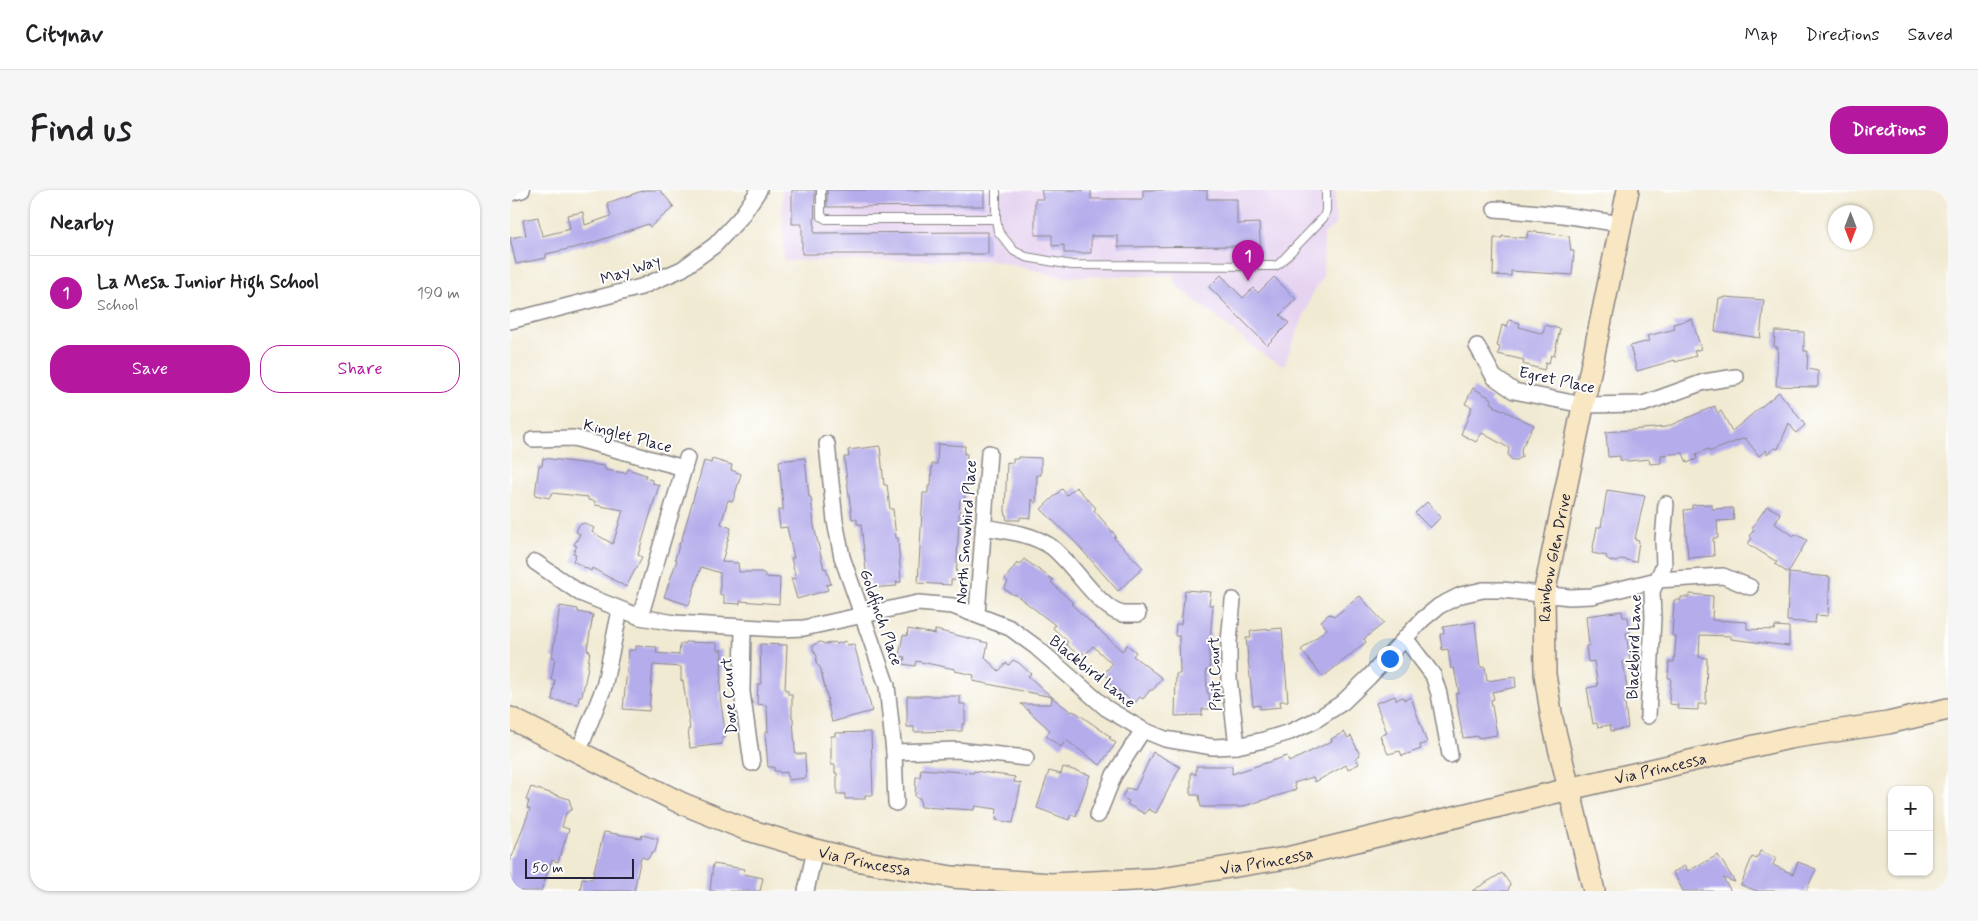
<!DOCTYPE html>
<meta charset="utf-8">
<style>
body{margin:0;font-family:Mynerve,sans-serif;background:#f6f6f6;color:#202124}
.controls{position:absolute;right:15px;bottom:15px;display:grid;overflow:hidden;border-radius:10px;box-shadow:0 1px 4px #0004}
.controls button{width:45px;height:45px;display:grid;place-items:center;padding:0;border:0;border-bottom:1px solid #e0e0e0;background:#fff;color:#202124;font:25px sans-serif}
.compass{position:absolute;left:1318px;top:15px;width:45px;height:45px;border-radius:50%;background:#fff;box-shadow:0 1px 4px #0004;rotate:180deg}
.scale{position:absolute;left:15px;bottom:12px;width:109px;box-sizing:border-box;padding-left:5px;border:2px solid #22223b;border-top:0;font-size:14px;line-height:18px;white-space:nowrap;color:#22223b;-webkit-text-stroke:4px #fff;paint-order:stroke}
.you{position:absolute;left:879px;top:468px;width:18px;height:18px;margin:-12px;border:4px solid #fff;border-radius:50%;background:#1a73e8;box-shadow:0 0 0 8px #1a73e833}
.badge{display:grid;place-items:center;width:32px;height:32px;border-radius:50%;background:#b5179e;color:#fff;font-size:16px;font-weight:700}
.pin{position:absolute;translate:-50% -41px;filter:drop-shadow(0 1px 2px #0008)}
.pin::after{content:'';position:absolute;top:26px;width:18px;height:15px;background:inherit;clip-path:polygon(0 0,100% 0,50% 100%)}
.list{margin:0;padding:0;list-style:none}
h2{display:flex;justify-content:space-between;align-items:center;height:65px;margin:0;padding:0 20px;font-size:21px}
h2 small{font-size:16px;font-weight:400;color:#757577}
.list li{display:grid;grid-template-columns:32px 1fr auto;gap:15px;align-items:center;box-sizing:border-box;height:75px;padding:0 20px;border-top:1px solid #e0e0e0}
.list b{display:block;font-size:19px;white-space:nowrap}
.list p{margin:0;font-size:16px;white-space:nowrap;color:#757577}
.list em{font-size:16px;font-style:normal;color:#757577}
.actions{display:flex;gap:10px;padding:15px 20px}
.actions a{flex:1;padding:11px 0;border:1px solid #b5179e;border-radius:20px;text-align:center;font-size:18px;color:#b5179e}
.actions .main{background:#b5179e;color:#fff}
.map{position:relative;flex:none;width:1438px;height:701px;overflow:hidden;border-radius:20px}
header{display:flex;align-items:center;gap:30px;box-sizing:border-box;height:70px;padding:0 25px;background:#fff;border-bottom:1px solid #e0e0e0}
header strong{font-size:24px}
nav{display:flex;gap:28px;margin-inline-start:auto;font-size:18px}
.intro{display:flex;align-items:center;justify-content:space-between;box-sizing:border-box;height:120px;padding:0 30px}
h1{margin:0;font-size:35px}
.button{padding:12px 22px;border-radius:20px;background:#b5179e;color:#fff;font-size:18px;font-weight:700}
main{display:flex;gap:30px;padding:0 30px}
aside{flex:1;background:#fff;border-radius:20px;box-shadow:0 1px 4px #0004}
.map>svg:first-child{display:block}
.built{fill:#e6d3f0}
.building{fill:#b4aceb}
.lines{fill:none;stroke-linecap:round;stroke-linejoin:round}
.lane-casing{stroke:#8a8687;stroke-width:10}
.street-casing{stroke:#8a8687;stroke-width:18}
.secondary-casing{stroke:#8a8687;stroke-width:24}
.lane{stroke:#fff;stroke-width:8}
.street{stroke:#fff;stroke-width:15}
.secondary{stroke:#f9e7c3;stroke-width:21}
.labels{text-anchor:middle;stroke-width:4;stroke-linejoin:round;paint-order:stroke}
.street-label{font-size:16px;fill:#22223b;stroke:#fff}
</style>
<header>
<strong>Citynav</strong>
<nav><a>Map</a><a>Directions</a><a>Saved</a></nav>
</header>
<div class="intro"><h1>Find us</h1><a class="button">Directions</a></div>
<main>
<aside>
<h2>Nearby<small></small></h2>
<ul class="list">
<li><span class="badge">1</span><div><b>La Mesa Junior High School</b><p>School</p></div><em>190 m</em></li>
</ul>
<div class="actions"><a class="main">Save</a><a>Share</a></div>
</aside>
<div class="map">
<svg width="1438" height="701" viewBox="0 0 1438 701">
<rect width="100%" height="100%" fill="#fff"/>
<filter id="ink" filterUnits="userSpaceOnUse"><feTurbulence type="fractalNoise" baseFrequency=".02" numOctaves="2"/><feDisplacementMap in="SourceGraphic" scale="10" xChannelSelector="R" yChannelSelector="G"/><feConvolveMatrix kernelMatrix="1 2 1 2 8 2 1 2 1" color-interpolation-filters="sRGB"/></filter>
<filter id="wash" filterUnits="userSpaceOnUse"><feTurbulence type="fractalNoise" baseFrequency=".0096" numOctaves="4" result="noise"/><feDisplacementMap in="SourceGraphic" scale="20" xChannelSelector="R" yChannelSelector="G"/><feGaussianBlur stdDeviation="1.12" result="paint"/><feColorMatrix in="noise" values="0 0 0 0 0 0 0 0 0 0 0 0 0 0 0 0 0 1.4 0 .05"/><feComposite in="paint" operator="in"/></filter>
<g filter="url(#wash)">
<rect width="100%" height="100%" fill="#f1ead3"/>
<polygon class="built" points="272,0 825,0 825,35 814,44 813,87 803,103 774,175 752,164 666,95 664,85 554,87 481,70 274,71"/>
<g id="blocks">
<g class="building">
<polygon points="135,0 150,0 164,17 140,37 138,34 76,55 36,64 36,68 6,74 0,48 16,45 13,30 28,27 32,46 60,39 57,25 73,22 75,35 101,26 97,13"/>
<polygon points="282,0 305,0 304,43 478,42 478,64 292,64 292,34 282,34"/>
<polygon points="317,0 474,0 474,16 317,17"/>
<polygon points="531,0 581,0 581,9 633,9 633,0 697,0 697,9 727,9 727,34 749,33 751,64 735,65 734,56 608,57 608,46 581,46 581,63 554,63 554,55 542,56 542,45 525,45 525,9 533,9"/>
<polygon points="1018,41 1059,46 1061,61 1064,61 1062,85 1001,81 1001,86 983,85 984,48 992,48 992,46 1017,48"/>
<polygon points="711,85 733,108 743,98 748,103 764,87 786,109 770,125 779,133 757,155 699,97"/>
<polygon points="1215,107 1254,110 1250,148 1205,141 1209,108 1215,108"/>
<polygon points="1182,129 1191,159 1184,161 1186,166 1165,172 1165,170 1127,181 1120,156 1139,151 1137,146 1165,139 1163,134"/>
<polygon points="999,130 1010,133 1009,137 1033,144 1035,135 1050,139 1044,166 1041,165 1039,173 1036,172 1034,180 1013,174 1014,170 988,164 990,157 987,156 992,135 997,137"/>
<polygon points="1265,141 1294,142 1294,161 1298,161 1297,179 1308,181 1308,196 1306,197 1266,196 1268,157 1264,157"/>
<polygon points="963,198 982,209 980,212 985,215 984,216 1024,235 1011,259 1012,267 1007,270 1002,270 998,265 999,258 972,243 966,252 951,244 962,217 955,214"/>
<polygon points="1269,202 1295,235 1286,243 1279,233 1268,259 1264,258 1257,264 1256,260 1249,266 1235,248 1199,262 1199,259 1186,264 1187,269 1177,273 1173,263 1151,265 1151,273 1140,274 1139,269 1118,271 1110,270 1110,266 1098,267 1096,242 1156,237 1205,216 1207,223 1211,221 1222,241"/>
<polygon points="428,254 455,256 454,264 457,264 455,305 454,310 450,310 446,390 441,390 441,395 408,393 413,303 418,303 418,296 421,296 422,274 427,274"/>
<polygon points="370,256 374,295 377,295 380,319 383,319 386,348 388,348 391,392 386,392 387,396 360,398 360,390 357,390 351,334 347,334 347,329 342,329 334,267 339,267 338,260"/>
<polygon points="508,267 531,268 531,285 527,285 526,314 522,309 521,328 510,327 510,330 497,330 495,321 497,272 503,273 503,269 508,269"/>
<polygon points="33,268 95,276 95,280 116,283 118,279 136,285 135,288 142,290 142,293 149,295 128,365 132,367 116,397 82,378 81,381 63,371 66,364 63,363 67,356 64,355 70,344 66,342 69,335 74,333 84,338 82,342 103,354 113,320 85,315 85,311 78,310 78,307 42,303 39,308 25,305 29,275 32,276"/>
<polygon points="295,268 299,307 301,307 304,336 314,379 316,378 321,394 316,395 318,400 287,409 281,388 286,389 281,368 284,368 277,337 270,338 268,320 273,320 273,316 269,271"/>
<polygon points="202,269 222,275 221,280 231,284 223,311 218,310 211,334 221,338 212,372 228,373 229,382 251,382 255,384 255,387 270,388 269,414 230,411 230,414 214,413 214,405 210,405 210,383 191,377 179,415 154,407 167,370 165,369 170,352 171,352 194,271 201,273"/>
<polygon points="566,297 586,318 584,320 606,346 604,348 633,378 608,401 566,353 531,319 552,299 557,305"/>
<polygon points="1097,300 1135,306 1126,344 1125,350 1129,351 1126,372 1111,369 1106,372 1101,371 1096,368 1097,366 1082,363 1087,337 1091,337"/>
<polygon points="917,312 931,327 920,338 905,323"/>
<polygon points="1202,314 1202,319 1223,318 1224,330 1207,331 1208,348 1203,348 1204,366 1178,368 1174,320 1182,319 1182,315"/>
<polygon points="1257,316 1270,323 1265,334 1284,346 1285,344 1297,350 1278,383 1265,374 1267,372 1238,354 1242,348 1240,346 1244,339 1242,338"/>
<polygon points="514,369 543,390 541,392 563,413 561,414 612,461 617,455 626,462 623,466 652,488 643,500 640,500 633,509 630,507 625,513 596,491 599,488 594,484 602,474 583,456 575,465 572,462 568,465 556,454 558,452 543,438 545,435 505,404 504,405 494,399 498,392 495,389 507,373 510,375"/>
<polygon points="1279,383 1320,387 1318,426 1306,425 1305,433 1277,431"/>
<polygon points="675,400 701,402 699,415 703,415 699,462 700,480 696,480 697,503 699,503 700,519 692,519 692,525 665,526 666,484 670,484 669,446 665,446 666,434 671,434"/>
<polygon points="1180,404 1203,406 1202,430 1237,432 1237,439 1264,440 1265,436 1279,437 1279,456 1221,449 1221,446 1190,445 1189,467 1197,468 1196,514 1188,514 1188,520 1167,519 1168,515 1160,514 1159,508 1161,488 1158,488 1159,472 1164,472 1166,446 1162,446 1164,410 1171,410 1171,407 1179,407"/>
<polygon points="850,406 874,433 854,449 856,452 813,487 791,460 817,439 811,431 819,424 825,426"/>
<polygon points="50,416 68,419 68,422 83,425 77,460 80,461 77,482 72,506 69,506 68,514 42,510 45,490 41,490 45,468 42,467 43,460"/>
<polygon points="1112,421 1113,427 1118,427 1120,442 1116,443 1120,471 1113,472 1118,505 1114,506 1118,538 1101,541 1100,535 1088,537 1087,533 1083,534 1077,498 1088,496 1084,471 1078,472 1076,456 1079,455 1076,426"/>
<polygon points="965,432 970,477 975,477 977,491 1005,487 1006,497 982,502 984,509 981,510 987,545 968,548 968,546 953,548 946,509 946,504 949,503 944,478 941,479 938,459 932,460 930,444 934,444 933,437"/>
<polygon points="772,438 778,511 770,511 771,517 750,519 750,515 743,516 736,448 741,448 740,441"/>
<polygon points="398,439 425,444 425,440 434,442 478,453 475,468 489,481 496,473 499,475 503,470 509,473 521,484 518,486 542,507 561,522 562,521 567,523 601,547 599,548 606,553 590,575 556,550 551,557 536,546 540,540 511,514 541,514 542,507 463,491 464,485 445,481 445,479 406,471 405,476 393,474 395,467 389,466 393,445 397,446"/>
<polygon points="336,451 337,455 344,454 362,521 322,532 317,511 318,510 310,477 306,474 307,466 303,460 303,455 310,452 316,454 325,452 326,454"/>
<polygon points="176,452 207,453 207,460 212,460 210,507 216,547 212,548 212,554 180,558 178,539 180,539 173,491 171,491 171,477 143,475 139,521 113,519 119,460 126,460 126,456 147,457 146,463 169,465 170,454 175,454"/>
<polygon points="250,454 277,455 275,500 278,500 278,504 282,504 282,528 283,528 285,560 286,564 295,564 296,588 278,590 277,582 270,583 269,581 264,581 264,577 258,577 255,542 258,542 257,518 256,515 247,514 248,494 251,494"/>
<polygon points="397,506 450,506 450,514 455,514 455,534 452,534 452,541 407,542 404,542 404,537 397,537"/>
<polygon points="885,506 886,510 893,507 894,510 901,507 917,553 910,555 911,559 892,566 890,561 878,564 870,546 877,543 866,513"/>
<polygon points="361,542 363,605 355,605 355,609 335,609 335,604 327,604 327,583 325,583 325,575 321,575 321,546 325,546 325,543"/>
<polygon points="834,542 838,548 841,546 850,565 846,568 849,574 838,579 836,575 805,592 803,587 784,593 786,600 731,617 691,617 689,605 681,605 681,582 686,585 686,576 722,576 722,584 777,566 779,572 822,551 821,549"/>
<polygon points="643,562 670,577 646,623 638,619 635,624 617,614 619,611 612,607 617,598 625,600"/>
<polygon points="553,577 580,585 566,626 561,624 559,630 527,618 539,581 551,584"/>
<polygon points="411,579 463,583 464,581 505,587 504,592 511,593 503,633 486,630 487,619 465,616 464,620 411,617 410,608 405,607 406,587 410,587"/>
<polygon points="21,597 59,609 62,619 56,623 52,637 59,639 48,672 42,670 31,701 0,701 0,666 2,667 20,619 17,618 19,611 16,610"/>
<polygon points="94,642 131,648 132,645 148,649 145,662 142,662 138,669 131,667 124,701 70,701 72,688 82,689"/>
<polygon points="1250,661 1266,668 1263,675 1283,684 1288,672 1306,679 1296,701 1247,701 1231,695 1242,667 1247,669"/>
<polygon points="1208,665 1225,692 1213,688 1221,701 1173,701 1163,682 1175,676 1178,681"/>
<polygon points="203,674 235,679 234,684 253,688 250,701 200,701"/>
<polygon points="992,683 1000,694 998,701 962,701"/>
</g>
</g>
</g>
<g filter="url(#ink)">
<use href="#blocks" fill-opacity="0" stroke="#8a8687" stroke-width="1"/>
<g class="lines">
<defs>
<g id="lane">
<polyline points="311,0 311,26 316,29 486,29"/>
<polyline points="486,0 486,29 488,41 504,61 516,67 562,75 765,76 769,74 814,27 816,20 816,0"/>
</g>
<g id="street">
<polyline points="0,3 12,0"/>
<polyline points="985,19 1053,25 1111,34"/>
<polyline points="0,131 131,97 172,79 205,55 230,28 249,0"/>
<polyline points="967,156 984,187 1004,201 1073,215 1133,214 1194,192 1226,187"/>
<polyline points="23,249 64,248 174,278"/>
<polyline points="317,254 325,331 332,367 377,496 384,562 386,613"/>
<path d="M473,337C496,341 520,343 540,356C562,371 589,420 613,424C618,424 623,424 628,424"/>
<polyline points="25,372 70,403 130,427 165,433 269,439 294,438 408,413 443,416 500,438 526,457 596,518 633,540 655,549 703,557 727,556 754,550 780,542 804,531 832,513 859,487 913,429 929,416 951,405 973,400 992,400 1060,407 1082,406 1147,390 1213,386 1240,397"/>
<polyline points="723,410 719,451 719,489 727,556"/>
<polyline points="467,424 479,263"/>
<polyline points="130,427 177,268"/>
<polyline points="233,438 232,502 242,573"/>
<polyline points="895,448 923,485 929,504 940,565"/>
<polyline points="1138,526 1143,428 1142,401 1154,375 1153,350 1156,314"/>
<polyline points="384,562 447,560 516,568"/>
<polyline points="68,563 94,497 110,420"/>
<polyline points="588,625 604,585 633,540"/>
<polyline points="296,701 305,660"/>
</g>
<g id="secondary">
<path id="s1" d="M0,528L171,613L235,639L305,660L351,671L442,687L541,694L644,689L777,668L1059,599L1279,548L1378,533L1438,519"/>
<path id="s2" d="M1084,701L1042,529L1035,484L1034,404L1118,0"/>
</g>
</defs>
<use href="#lane" class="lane-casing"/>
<use href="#street" class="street-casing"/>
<use href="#secondary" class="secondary-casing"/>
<use href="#lane" class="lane"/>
<use href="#street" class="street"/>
<use href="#secondary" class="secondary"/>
</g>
</g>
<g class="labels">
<g class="street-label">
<text transform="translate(120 79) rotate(-19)" y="6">May Way</text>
<text transform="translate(1047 189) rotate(12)" y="6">Egret Place</text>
<text transform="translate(118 245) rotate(15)" y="6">Kinglet Place</text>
<text transform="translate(455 342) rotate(-86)" y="6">North Snowbird Place</text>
<text dy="6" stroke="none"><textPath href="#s2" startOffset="340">Rainbow Glen Drive</textPath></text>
<text transform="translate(372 427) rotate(71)" y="6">Goldfinch Place</text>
<text transform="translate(1123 457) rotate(-88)" y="6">Blackbird Lane</text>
<text transform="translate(583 481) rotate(39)" y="6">Blackbird Lane</text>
<text transform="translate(704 484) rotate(-92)" y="6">Pipit Court</text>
<text transform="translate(218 506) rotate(-94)" y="6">Dove Court</text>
<text dy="6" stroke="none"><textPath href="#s1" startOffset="1194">Via Princessa</textPath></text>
<text dy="6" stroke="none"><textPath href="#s1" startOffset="384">Via Princessa</textPath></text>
<text dy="6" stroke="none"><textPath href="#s1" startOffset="789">Via Princessa</textPath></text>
</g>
</g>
</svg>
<div class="controls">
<button>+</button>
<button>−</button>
</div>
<svg class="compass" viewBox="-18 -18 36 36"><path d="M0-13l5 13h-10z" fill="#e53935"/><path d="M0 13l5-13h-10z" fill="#757577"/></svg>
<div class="scale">50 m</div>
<div class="you"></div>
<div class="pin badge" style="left:738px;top:91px">1</div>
</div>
</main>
